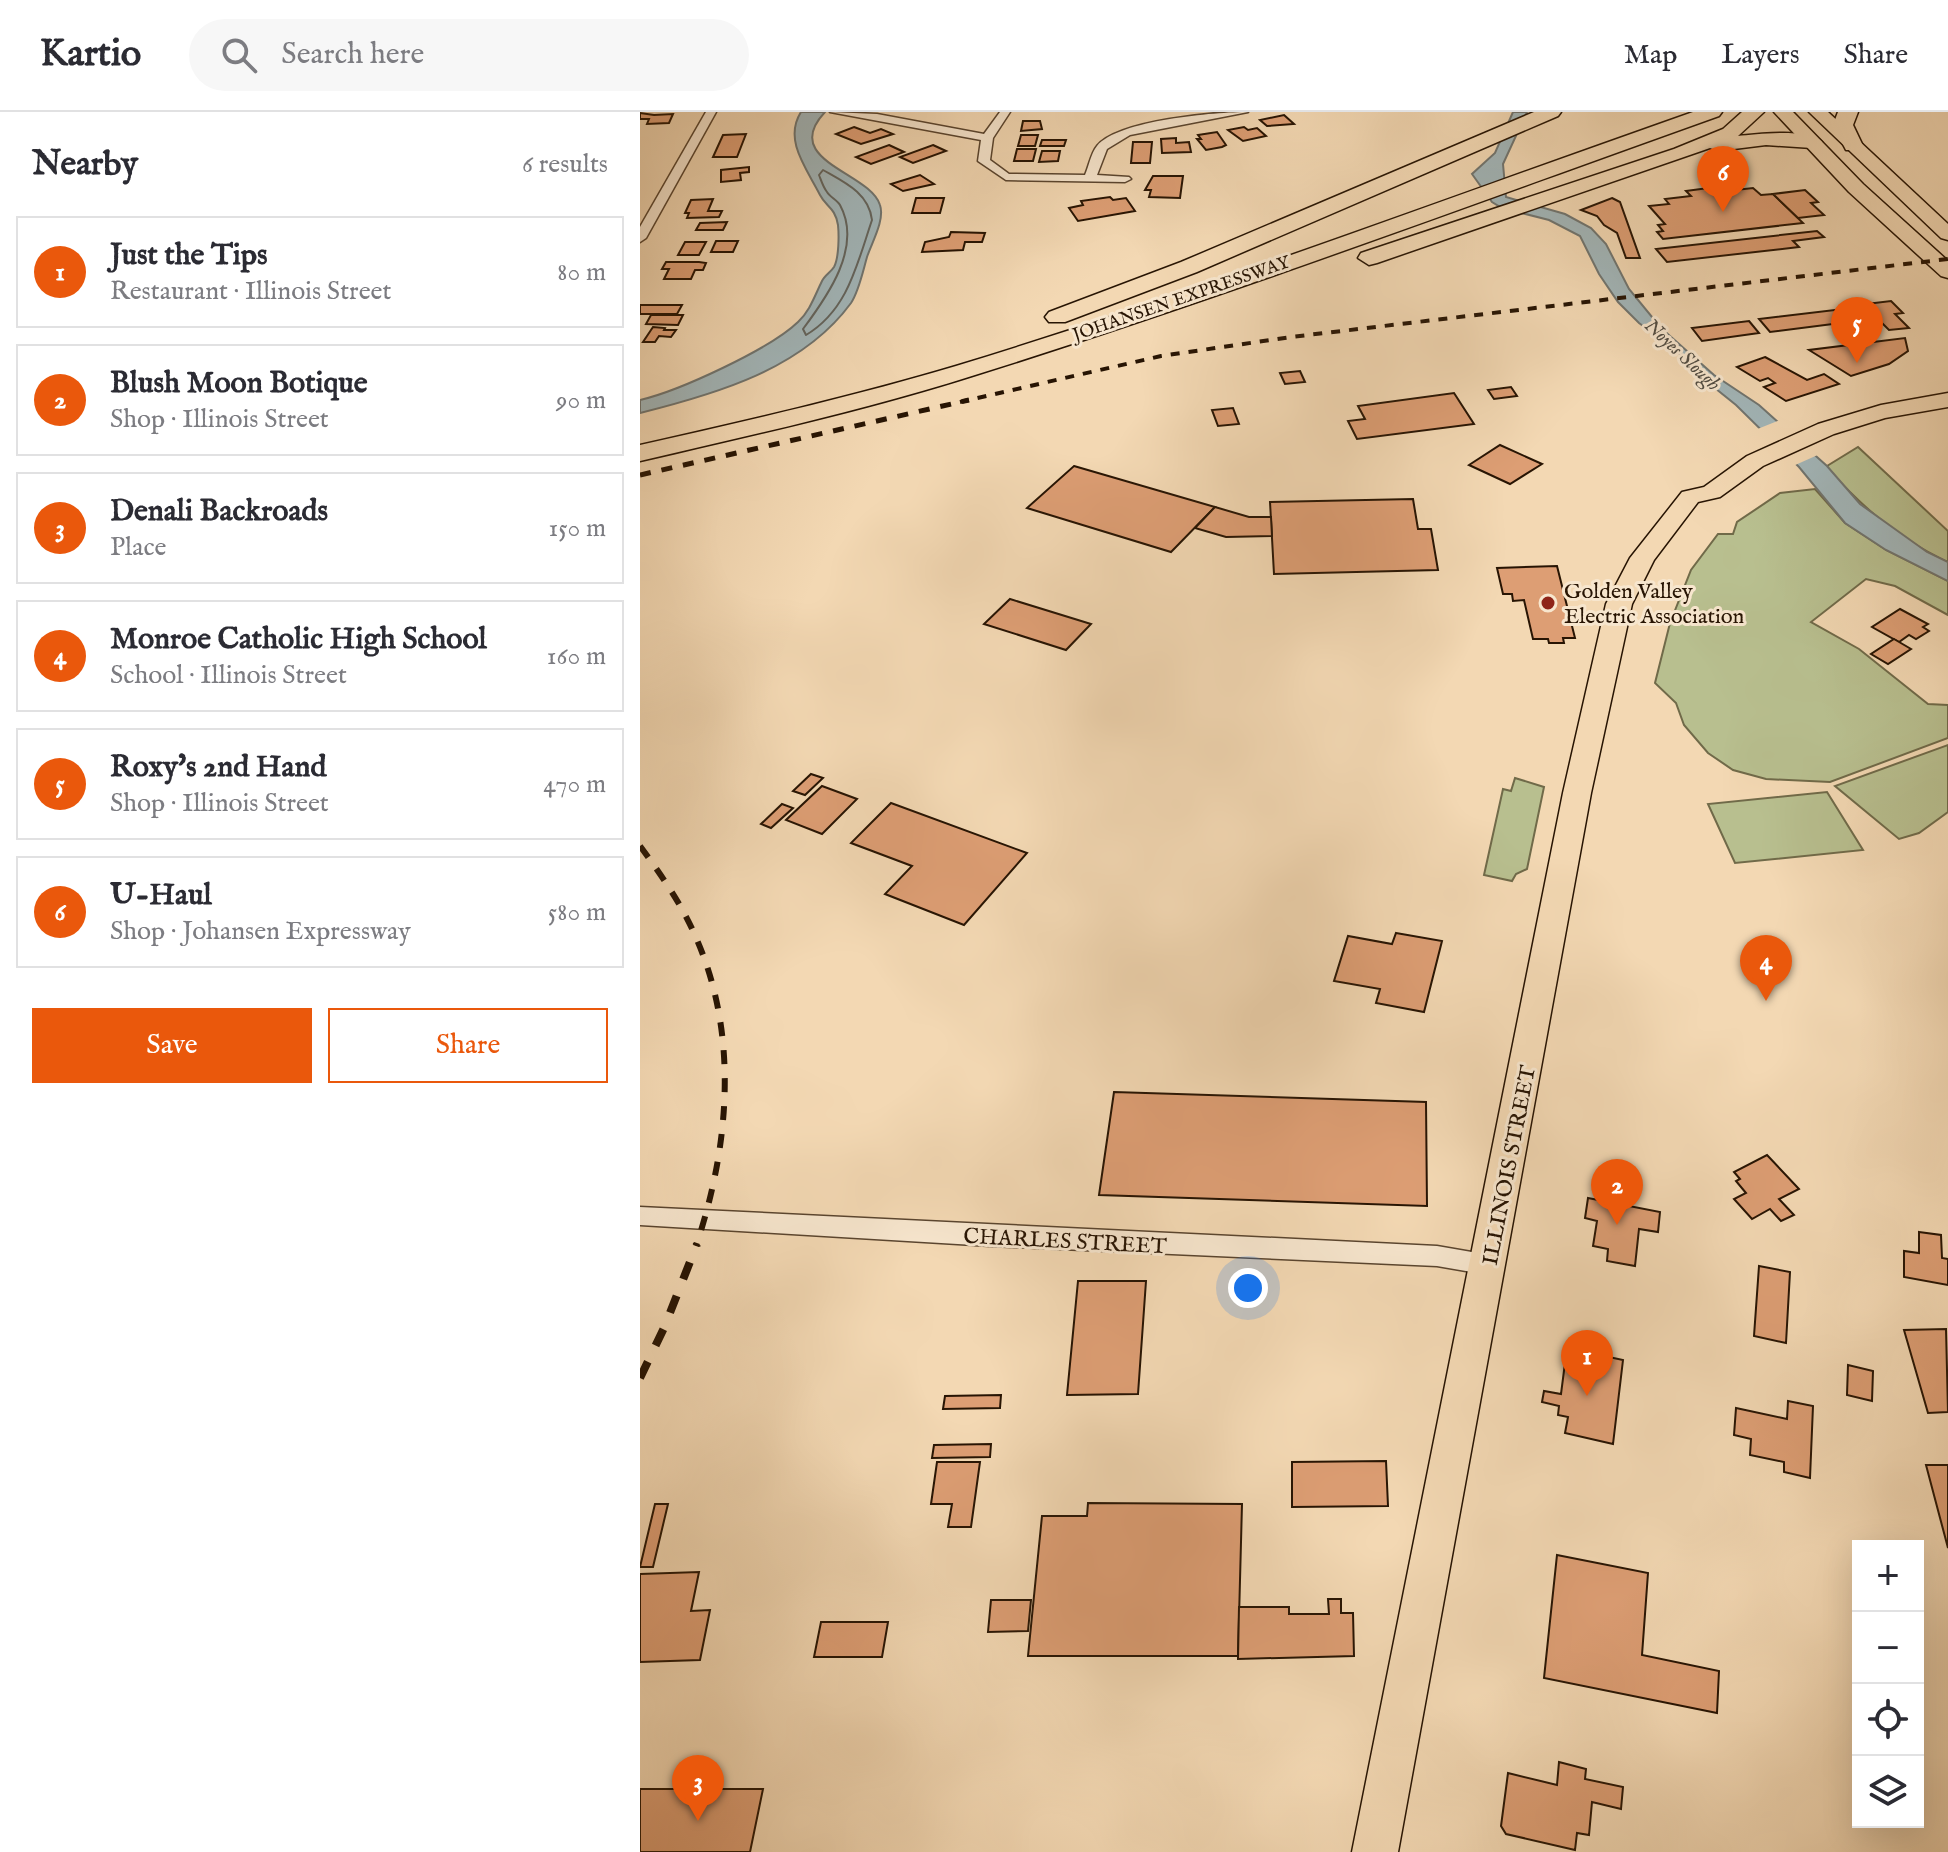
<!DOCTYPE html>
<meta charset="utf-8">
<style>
body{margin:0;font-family:"IM FELL English",serif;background:#f7f7f7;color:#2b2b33}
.controls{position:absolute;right:24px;bottom:24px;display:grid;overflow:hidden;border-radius:0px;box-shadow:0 8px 32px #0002}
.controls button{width:72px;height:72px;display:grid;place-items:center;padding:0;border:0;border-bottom:2px solid #e1e1e2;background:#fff;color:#2b2b33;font:40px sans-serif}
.you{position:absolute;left:608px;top:1176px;width:28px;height:28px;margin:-20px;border:6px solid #fff;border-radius:50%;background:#1a73e8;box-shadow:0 0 0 12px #1a73e833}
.badge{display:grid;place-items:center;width:52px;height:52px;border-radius:50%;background:#ea580c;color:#fff;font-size:26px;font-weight:700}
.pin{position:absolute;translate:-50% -66px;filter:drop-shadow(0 2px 4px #0008)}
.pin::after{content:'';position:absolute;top:42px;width:28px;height:24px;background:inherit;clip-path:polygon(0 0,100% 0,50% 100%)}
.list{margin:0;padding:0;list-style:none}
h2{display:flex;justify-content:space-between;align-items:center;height:104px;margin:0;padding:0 32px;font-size:34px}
h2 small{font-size:26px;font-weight:400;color:#7c7c81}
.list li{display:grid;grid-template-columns:52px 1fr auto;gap:24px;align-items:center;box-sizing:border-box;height:112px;margin:0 16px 16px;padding:0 16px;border:2px solid #e1e1e2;border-radius:0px}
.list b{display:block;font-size:30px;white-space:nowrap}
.list p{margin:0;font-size:26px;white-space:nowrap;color:#7c7c81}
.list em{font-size:26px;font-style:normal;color:#7c7c81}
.actions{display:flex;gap:16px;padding:24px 32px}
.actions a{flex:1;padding:18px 0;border:2px solid #ea580c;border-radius:0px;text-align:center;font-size:28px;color:#ea580c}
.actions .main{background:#ea580c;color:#fff}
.icon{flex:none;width:44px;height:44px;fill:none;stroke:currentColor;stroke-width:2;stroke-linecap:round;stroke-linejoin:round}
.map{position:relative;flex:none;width:1308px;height:1740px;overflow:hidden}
header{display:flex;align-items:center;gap:48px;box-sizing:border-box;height:112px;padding:0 40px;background:#fff;border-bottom:2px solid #e1e1e2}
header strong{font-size:38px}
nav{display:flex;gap:44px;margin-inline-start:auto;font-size:28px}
.search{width:560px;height:72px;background:#f7f7f7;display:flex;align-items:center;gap:20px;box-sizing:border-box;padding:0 28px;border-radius:44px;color:#7c7c81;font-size:30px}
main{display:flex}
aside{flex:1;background:#fff}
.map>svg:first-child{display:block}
.green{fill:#b8bf8f;stroke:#706a49;stroke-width:2}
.water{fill:#a2b6b9;stroke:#717570;stroke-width:2}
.pier{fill:#f3d8b3}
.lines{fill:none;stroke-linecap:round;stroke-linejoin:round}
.shore{stroke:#64655e;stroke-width:2}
.building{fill:#dd9e74;stroke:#271403;stroke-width:2}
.street-casing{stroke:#5a452f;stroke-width:3}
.primary-casing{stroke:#271403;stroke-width:3}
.highway-casing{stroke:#271403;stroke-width:3}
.street{fill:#f7e6ce;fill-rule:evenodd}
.primary{fill:#f3d8b3;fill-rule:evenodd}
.highway{fill:#f3d8b3;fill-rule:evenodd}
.rail-far3{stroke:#271403;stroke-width:4;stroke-dasharray:9 9;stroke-linecap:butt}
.rail-far2{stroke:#271403;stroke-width:5;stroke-dasharray:11 11;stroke-linecap:butt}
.rail-far1{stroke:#271403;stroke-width:6;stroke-dasharray:14 14;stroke-linecap:butt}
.rail{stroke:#271403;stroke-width:8;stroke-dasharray:18 18;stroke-linecap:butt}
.poi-dot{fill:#8f2418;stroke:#f7e6ce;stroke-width:3}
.labels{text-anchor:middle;stroke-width:6;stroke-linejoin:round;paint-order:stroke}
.far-street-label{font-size:18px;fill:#271403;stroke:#f7e6ce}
.far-water-label{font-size:20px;font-style:italic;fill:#524d43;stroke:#f7e6ce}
.poi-label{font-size:22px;fill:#271403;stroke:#f7e6ce;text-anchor:start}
.street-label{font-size:22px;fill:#271403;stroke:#f7e6ce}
</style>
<header>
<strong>Kartio</strong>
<div class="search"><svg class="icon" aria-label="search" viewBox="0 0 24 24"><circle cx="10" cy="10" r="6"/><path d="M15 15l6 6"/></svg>Search here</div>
<nav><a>Map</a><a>Layers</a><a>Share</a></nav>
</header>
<main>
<aside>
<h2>Nearby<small>6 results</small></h2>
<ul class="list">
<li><span class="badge">1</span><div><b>Just the Tips</b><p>Restaurant · Illinois Street</p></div><em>80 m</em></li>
<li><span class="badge">2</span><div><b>Blush Moon Botique</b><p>Shop · Illinois Street</p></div><em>90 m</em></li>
<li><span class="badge">3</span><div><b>Denali Backroads</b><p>Place</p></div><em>150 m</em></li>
<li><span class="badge">4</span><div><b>Monroe Catholic High School</b><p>School · Illinois Street</p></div><em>160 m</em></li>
<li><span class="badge">5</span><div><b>Roxy's 2nd Hand</b><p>Shop · Illinois Street</p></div><em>470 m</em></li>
<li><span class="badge">6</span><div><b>U-Haul</b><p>Shop · Johansen Expressway</p></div><em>580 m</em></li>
</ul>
<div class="actions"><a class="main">Save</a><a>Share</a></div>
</aside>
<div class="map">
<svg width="1308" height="1740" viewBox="0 0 1308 1740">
<rect width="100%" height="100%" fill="#f3d8b3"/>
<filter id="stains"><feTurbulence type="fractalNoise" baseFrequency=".0025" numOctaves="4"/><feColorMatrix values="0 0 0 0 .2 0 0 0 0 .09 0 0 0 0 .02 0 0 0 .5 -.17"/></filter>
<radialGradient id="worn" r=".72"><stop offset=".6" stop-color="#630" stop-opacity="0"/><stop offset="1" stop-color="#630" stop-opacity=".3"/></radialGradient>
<g class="green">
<path d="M1218,335L1308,419V450C1262,429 1223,396 1190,359L1187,354Z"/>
<polygon points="1175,377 1205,411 1246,438 1308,469 1308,503 1255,474 1226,467 1171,510 1219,537 1288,592 1308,593 1308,626 1190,670 1126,667 1093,658 1068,641 1044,613 1036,591 1015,571 1030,511 1051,458 1078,422 1093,422 1097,410 1140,381"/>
<polygon points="1308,633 1308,700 1279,721 1259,727 1195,674"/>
<polygon points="875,666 904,675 887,757 876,762 872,769 844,763 863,677 871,679"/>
<polygon points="1187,680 1223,738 1095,751 1068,692"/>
</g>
<g class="water">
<path d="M161,0H185C139,49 230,60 240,93C245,108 232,130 227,145C223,159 219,179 211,191C163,257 76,282 0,301V288C39,279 130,237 158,210C170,199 175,183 182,169C185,163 191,160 194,155C199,146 199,123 198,113C195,95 186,95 180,83C167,57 143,28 161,0Z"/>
<polygon points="873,0 887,0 863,52 866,85 925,102 951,116 966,132 989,177 1021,216 1074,263 1119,293 1187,354 1220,392 1287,440 1308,450 1308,469 1246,438 1205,411 1159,355 1096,293 1060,264 1037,239 999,211 978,190 959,162 940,124 909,108 862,96 852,90 832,62 855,41"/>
</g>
<polygon class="pier" points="1140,308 1180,342 1153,354 1115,318"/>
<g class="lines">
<path class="shore" d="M183,58C204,70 229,81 232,108C217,152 208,198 166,223L163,217C187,185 223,135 200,93C197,88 190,85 187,80C183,75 181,68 179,63Z"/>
</g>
<g class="building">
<polygon points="0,1 14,3 33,2 29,11 7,12 9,7 0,7"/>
<polygon points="644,3 654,12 627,14 620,8"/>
<polygon points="383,9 400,9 402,17 381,19"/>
<polygon points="214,15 230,21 241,17 253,22 221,32 196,22"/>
<polygon points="604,15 608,18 617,16 626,24 603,29 588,18"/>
<polygon points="577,20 586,33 582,35 566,38 557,27 561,27 558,23"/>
<polygon points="106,22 97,45 73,45 83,23"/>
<polygon points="381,23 398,23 395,34 378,34"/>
<polygon points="536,26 536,31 549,30 551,40 522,41 521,27"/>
<polygon points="402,28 426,28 424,34 400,34"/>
<polygon points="493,30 512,30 510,51 491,51"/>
<polygon points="249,33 264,40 231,52 216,45"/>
<polygon points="293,33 306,39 273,51 260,45"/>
<polygon points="377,37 396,37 393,49 374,49"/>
<polygon points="402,39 420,39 418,49 399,50"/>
<polygon points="109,55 109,60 100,61 101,68 81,70 81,58"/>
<polygon points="280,63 294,72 263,79 251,72"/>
<polygon points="513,64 543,64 540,86 509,85 511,78 505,78"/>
<polygon points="1083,74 1087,79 1113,76 1121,83 1133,82 1163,111 1023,127 1017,120 1023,119 1018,113 1025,112 1009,94 1029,92 1025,87 1051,84 1046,79"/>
<polygon points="1165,78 1178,90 1171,91 1184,103 1158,106 1133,82"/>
<polygon points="470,85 473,88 486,86 495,99 438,109 429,96 443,93 441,89"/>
<polygon points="276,86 304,86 300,101 272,101"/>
<polygon points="972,86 980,90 1000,146 986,146 977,121 964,113 957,104 941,98"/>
<polygon points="73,87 68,99 82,99 79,105 47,106 49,101 45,101 51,88"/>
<polygon points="87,110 83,118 56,118 60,111"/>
<polygon points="1177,119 1184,125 1153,129 1159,135 1027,150 1016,137"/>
<polygon points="311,120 345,121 342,130 325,130 323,138 282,140 285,130 309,125"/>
<polygon points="76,129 98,129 93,140 71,140"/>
<polygon points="45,130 66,130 59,143 38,143"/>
<polygon points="26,150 59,150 66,151 63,158 55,158 51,167 24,167 29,157 22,157"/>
<polygon points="1251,189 1263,201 1255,202 1269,216 1249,218 1232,201 1227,202 1218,193"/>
<polygon points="0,193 42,193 37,202 0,202"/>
<polygon points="1220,195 1232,207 1130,220 1119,207"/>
<polygon points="11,203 43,203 38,213 6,212"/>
<polygon points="1109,209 1119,221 1062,229 1052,216"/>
<polygon points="13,215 25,216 24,218 36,218 31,225 19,224 15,230 3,230"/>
<polygon points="1265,226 1268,239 1249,252 1211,264 1169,238"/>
<polygon points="1125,245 1167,268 1184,262 1199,272 1146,289 1124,275 1135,271 1128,266 1120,269 1097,255"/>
<polygon points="660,259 665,270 645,272 640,261"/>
<polygon points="871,275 877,284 854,287 848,278"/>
<polygon points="814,281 834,312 717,327 708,309 725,307 718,294"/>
<polygon points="593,296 599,312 578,314 572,298"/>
<polygon points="860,333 902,352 870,372 829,353"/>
<polygon points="434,354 575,395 531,440 387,396"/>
<polygon points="773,387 778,417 791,417 798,458 634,462 630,390"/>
<polygon points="575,395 609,405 631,405 632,424 586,425 555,416"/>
<polygon points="917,454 935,526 923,526 924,531 909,531 908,527 893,527 884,488 873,489 872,482 863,482 857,456"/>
<polygon points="370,487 451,512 426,538 344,512"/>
<polygon points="1260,497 1288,512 1283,515 1289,519 1276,527 1269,523 1259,530 1232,515"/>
<polygon points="1254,527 1271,537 1248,552 1231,542"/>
<polygon points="171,662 183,666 165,683 153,679"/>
<polygon points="182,674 217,687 182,722 146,708"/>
<polygon points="251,691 387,741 324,813 245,782 272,754 211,731"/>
<polygon points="142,692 153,696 131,716 121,712"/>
<polygon points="756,821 802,829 784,900 736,891 740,877 694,869 708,824 752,832"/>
<polygon points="474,980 786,990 787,1094 459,1083"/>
<polygon points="1127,1043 1159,1077 1139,1087 1154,1103 1141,1109 1130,1097 1112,1107 1094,1087 1106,1081 1096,1069 1100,1067 1094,1060"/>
<polygon points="948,1086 1020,1100 1018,1120 999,1117 995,1154 967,1149 968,1137 953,1134 957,1109 945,1106"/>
<polygon points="1279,1120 1301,1123 1302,1146 1308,1147 1308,1173 1264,1165 1264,1139 1279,1141"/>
<polygon points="1119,1154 1150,1160 1146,1231 1114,1224"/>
<polygon points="438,1169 506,1169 498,1282 427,1283"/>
<polygon points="1306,1217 1308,1300 1288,1301 1264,1218"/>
<polygon points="955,1242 983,1248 973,1332 925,1321 928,1305 918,1303 919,1294 902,1290 904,1279 921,1282 925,1251 953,1256"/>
<polygon points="1208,1253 1233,1259 1232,1289 1207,1283"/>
<polygon points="361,1283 360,1296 303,1297 305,1284"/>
<polygon points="1148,1289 1173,1294 1170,1366 1144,1360 1144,1350 1110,1343 1111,1327 1094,1323 1096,1296 1147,1307"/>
<polygon points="351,1332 350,1345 292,1346 294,1333"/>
<polygon points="746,1349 748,1394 652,1395 652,1350"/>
<polygon points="297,1350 340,1350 331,1415 308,1415 312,1392 291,1392"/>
<polygon points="1286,1353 1308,1353 1308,1436"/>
<polygon points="448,1391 602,1392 598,1544 388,1544 402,1404 447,1404"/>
<polygon points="15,1392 28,1392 13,1455 0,1455"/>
<polygon points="917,1443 1008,1461 1002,1543 1079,1559 1077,1601 904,1566"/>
<polygon points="59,1460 51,1499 70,1498 60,1548 0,1550 0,1462"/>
<polygon points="688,1487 701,1487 701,1501 713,1501 714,1544 598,1547 599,1495 649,1495 649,1502 689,1502"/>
<polygon points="351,1488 391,1488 388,1519 348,1520"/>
<polygon points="181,1510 248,1510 242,1545 174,1545"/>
<polygon points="919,1650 946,1657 945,1667 983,1675 981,1697 952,1690 949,1723 937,1721 935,1738 866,1722 861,1714 868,1661 917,1673"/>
<polygon points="0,1677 123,1677 110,1740 0,1740"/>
</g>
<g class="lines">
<defs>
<g id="street">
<polygon points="66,0 76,0 6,126 0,130 0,115"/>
<path d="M190,0L237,2L344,22L360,0H370L353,26L350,48L369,62L445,63C449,54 451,41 457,34C478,8 576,0 608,0L490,23L467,37L457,63L489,65L491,67L485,70L366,68L338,49L341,28Z"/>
<polygon points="0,1095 797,1134 849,1143 857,1146 860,1153 857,1160 849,1163 797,1154 351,1134 0,1113"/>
</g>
<g id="primary">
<polygon points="1134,0 1153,0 1223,72 1308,149 1308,166 1301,164 1209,80"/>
<polygon points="1169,0 1188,0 1308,112 1308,128 1301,126"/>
<polygon points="1308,281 1308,295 1245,306 1194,322 1123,354 1080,385 1058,390 1014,448 992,492 951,681 758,1740 712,1740 923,681 966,492 990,446 1042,380 1064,375 1107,344 1178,312 1241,293"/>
</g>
<g id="highway">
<polygon points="894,0 921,0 918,4 557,160 425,210 409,210 405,205 409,200 541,150"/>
<path d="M1053,0H1082L1079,4C832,92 585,185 335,263C225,298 112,323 0,349V333C106,309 212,285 316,254C565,178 808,86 1053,0Z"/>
<path d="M1102,0H1124L1098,24C1117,22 1169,16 1182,30L1172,36L1126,33L1078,39L1070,36L737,151L729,153L718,146L721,141L1034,37L1083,17Z"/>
<polygon points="1198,0 1218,0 1213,13 1223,34 1220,38 1206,38 1193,13"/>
</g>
</defs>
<use href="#street" class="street-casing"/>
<use href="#primary" class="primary-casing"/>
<use href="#highway" class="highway-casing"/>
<use href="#street" class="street"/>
<use href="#primary" class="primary"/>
<use href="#highway" class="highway"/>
<polyline class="rail-far3" points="320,290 521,244 651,225 1308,147"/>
<polyline class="rail-far2" points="0,363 329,288"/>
<path class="rail-far1" d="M0,734C22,764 43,794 57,828C99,925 89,1036 56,1134"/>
<polyline class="rail" points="0,1266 24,1216 57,1132"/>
</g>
<circle class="poi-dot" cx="908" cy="491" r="8"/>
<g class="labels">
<g class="far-street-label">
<text transform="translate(541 186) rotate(-19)" y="6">JOHANSEN EXPRESSWAY</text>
</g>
<g class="far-water-label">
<text transform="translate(1043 242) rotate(43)" y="7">Noyes Slough</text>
</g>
<g class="poi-label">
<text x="924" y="486">Golden Valley<tspan x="924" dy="25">Electric Association</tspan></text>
</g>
<g class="street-label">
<text transform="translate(868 1053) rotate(-79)" y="8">ILLINOIS STREET</text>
<text transform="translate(425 1128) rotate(3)" y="8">CHARLES STREET</text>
</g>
</g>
<rect width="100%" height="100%" filter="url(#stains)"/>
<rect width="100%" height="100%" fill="url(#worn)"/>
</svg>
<div class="controls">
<button>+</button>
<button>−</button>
<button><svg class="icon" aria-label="locate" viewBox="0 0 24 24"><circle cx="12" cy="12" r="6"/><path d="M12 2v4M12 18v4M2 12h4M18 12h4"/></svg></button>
<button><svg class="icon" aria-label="layers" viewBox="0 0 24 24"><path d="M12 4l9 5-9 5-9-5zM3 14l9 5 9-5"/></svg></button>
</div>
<div class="you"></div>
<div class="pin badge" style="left:947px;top:1284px">1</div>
<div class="pin badge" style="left:977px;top:1113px">2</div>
<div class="pin badge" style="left:58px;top:1709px">3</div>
<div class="pin badge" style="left:1126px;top:889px">4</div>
<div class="pin badge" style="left:1217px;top:251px">5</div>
<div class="pin badge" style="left:1083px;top:100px">6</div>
</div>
</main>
